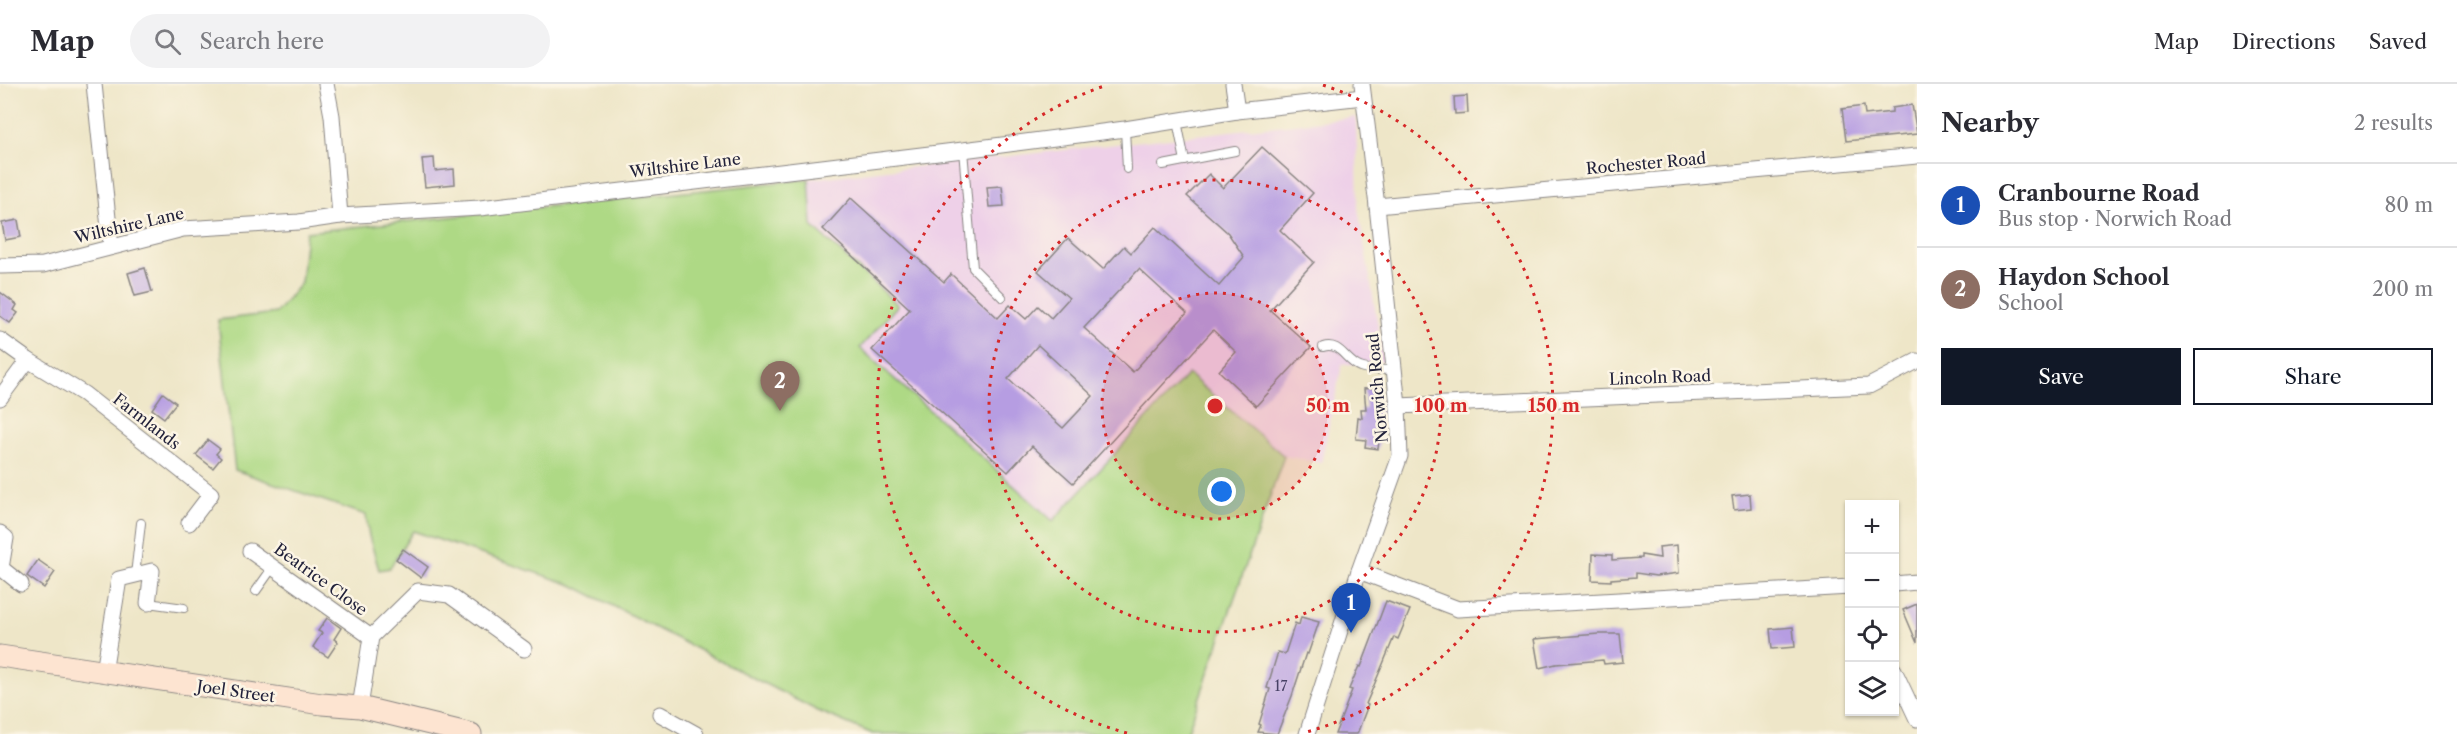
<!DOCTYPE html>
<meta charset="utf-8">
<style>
body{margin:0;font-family:"Libre Caslon Text",serif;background:#f2f2f3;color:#2b2b33}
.controls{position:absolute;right:18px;bottom:18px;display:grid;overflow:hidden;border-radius:0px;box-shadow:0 2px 4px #0004}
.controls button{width:54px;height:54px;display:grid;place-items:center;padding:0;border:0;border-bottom:2px solid #e1e1e2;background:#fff;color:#2b2b33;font:30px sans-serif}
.you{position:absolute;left:1222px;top:408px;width:21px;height:21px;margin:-15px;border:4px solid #fff;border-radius:50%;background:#1a73e8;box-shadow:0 0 0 9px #1a73e833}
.badge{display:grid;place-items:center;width:39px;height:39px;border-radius:50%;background:#111827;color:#fff;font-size:20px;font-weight:700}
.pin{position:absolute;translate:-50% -50px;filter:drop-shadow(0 2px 3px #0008)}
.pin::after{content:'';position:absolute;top:32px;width:21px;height:18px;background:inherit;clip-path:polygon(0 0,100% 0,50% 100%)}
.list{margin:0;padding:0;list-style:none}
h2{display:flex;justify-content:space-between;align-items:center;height:78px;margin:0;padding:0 24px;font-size:26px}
h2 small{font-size:20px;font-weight:400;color:#7c7c81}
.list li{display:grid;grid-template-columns:39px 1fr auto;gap:18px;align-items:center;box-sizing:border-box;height:84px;padding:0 24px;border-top:2px solid #e1e1e2}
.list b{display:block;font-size:22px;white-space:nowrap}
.list p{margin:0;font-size:20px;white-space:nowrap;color:#7c7c81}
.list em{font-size:20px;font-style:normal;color:#7c7c81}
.actions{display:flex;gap:12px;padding:18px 24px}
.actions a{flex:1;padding:14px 0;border:2px solid #111827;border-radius:0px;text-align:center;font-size:21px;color:#111827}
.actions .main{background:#111827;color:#fff}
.icon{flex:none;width:33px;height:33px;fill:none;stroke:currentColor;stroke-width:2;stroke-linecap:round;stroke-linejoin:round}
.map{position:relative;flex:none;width:1917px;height:650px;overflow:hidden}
header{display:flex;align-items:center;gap:36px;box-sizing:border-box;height:84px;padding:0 30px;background:#fff;border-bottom:2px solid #e1e1e2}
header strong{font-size:28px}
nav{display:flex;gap:33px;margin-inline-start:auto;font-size:21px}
.search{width:420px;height:54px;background:#f2f2f3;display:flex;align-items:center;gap:15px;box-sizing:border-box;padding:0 21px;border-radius:33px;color:#7c7c81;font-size:22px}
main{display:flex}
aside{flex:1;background:#fff}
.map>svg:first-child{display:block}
.built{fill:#eed0e8}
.green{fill:#aed985;stroke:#687e60;stroke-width:1.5}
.building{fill:#b69de2;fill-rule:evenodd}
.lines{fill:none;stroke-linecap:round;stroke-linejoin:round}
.lane-casing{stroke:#888482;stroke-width:10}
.street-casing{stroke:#888482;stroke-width:17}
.secondary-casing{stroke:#888482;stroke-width:23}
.lane{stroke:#fff;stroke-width:8}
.street{stroke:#fff;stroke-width:15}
.secondary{stroke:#fde4d1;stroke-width:21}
.ring{fill:none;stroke:#d62828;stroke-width:3;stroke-dasharray:3 6}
.labels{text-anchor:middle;stroke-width:5;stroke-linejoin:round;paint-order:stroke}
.number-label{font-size:14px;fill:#474165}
.street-label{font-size:16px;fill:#22223b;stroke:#fcf5e5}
.centre{fill:#d62828;stroke:#fcf5e5;stroke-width:3}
.ring-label{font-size:18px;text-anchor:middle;font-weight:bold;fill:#d62828;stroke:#fcf5e5;stroke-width:5;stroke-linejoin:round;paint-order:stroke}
</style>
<header>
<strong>Map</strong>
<div class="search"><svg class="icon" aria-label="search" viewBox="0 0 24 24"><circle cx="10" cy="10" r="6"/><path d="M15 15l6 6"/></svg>Search here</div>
<nav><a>Map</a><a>Directions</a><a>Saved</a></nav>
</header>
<main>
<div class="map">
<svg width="1917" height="650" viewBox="0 0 1917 650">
<rect width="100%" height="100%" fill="#fcf5e5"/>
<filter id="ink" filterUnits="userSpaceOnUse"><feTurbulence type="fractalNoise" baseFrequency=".0167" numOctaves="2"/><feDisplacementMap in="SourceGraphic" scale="12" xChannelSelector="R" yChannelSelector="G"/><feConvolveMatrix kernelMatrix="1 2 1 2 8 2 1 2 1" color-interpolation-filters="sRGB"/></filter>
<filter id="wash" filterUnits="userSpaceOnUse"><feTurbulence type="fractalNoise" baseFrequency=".008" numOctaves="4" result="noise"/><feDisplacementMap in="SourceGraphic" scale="24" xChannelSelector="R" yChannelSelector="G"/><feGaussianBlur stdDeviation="1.35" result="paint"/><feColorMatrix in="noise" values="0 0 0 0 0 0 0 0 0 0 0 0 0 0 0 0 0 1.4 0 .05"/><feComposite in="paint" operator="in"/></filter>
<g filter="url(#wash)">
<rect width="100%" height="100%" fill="#eee6c8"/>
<polygon class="built" points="1356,33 1358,124 1384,277 1342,281 1321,379 1284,372 1187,650 873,650 818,627 572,501 235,386 218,236 276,229 301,199 306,148 809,95"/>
<polygon class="green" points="809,95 812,142 898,221 860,264 1053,437 1188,290 1284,372 1187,650 873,650 818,627 572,501 413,447 390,484 379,486 369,452 366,431 235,386 218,236 276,229 301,199 306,148"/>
<g id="blocks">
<g class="building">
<polygon points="1467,12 1468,29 1455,30 1454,13"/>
<polygon points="1912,21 1917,50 1846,57 1842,25 1864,22 1865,31 1892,28 1892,24"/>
<path d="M1262,63L1313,109L1280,146L1314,178L1270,226L1311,263L1256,322L1219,287L1236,268L1213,246L1073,399L1032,362L1008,388L872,266L910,225L823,145L851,114L944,198L951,190L998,234L1010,221L1026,235L1038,222L1051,234L1069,214L1038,187L1068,154L1103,185L1124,162L1131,169L1155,143L1219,202L1244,173L1228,149L1187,112L1209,90L1223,104ZM1139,185L1187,229L1133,288L1084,244ZM1038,261L1093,312L1063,344L1008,295Z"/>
<polygon points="434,74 435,87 454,85 455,100 425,103 422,75"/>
<polygon points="1002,102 1004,122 989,123 987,103"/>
<polygon points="18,136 21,153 5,156 2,139"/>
<polygon points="145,184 152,208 135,212 128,189"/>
<polygon points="0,208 17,221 14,226 18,229 10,239 0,232"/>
<polygon points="1379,303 1382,331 1378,365 1365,363 1366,356 1356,355 1358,333 1362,334 1361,325 1366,325 1364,305"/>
<polygon points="163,309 176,319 164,334 152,325"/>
<polygon points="208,356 220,365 216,370 221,374 213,384 196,371"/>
<polygon points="1750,410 1751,424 1734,426 1732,412"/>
<polygon points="1677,461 1679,489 1656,492 1636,489 1636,493 1611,495 1611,497 1592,496 1593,470 1612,471 1612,476 1641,474 1641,471 1660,474 1659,463"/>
<polygon points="403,465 428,483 421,494 396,475"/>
<polygon points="38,476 55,488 44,504 27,492"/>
<polygon points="1386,517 1410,526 1398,555 1394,553 1383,580 1366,620 1368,621 1357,650 1335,650 1352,606 1349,605 1359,582 1361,583"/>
<polygon points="1917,520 1917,559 1903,526"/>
<polygon points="1301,533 1319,538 1308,570 1306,569 1292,612 1277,650 1258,648 1261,641 1259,640 1270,605 1267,604 1278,568 1285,570 1295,539 1299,541"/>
<polygon points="327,534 341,544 334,555 338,558 328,573 313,563 322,549 318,547"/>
<polygon points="1793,543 1795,563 1772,565 1770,545"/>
<polygon points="1599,550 1620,550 1623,578 1604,580 1603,576 1556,580 1539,584 1534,555"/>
</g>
</g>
</g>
<g filter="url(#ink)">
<use href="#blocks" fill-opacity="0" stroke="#888482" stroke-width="1.5"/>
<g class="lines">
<defs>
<g id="lane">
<polyline points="1177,37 1185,77"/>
<polyline points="1125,45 1127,85"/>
<polyline points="963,66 973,184 1002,213"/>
<polyline points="1163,81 1235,67"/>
<path d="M1323,263C1340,257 1346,278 1360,283C1369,287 1384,285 1394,286"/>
<polyline points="135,491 141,439"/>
<polyline points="256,507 273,483"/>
<polyline points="148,519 184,524"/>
</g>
<g id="street">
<polyline points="94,0 111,163"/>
<polyline points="326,0 332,32 340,132"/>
<polyline points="1233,0 1237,27"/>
<polyline points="1377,122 1917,72"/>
<polyline points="0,182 43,181 183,145 299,138 340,132 480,124 963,66 1125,45 1237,27 1363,13"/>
<polyline points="0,256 28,276 84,310 211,410 189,439"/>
<polyline points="0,314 28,276"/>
<polyline points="1398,322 1869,302 1917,277"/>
<polyline points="0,449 6,454 1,484 21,500"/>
<polyline points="250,467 371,553"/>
<polyline points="1359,487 1458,525 1850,503"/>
<polyline points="1894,500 1917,498"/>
<polyline points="1894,586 1917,635"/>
<polyline points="104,588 119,495 152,487 148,519"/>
<polyline points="360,623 371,553 418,507 449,511 524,565"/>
<polyline points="660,630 696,650"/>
<polyline points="1307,650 1359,487 1400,372 1398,322 1377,122 1362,0"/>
</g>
<polyline id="secondary" points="0,572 322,620 360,623 471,650"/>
</defs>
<use href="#lane" class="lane-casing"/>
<use href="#street" class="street-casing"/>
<use href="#secondary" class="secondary-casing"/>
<use href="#lane" class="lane"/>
<use href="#street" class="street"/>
<use href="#secondary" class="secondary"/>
</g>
</g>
<circle cx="1215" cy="322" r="113" fill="#d62828" fill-opacity=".12"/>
<g class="ring">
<circle cx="1215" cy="322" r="113"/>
<circle cx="1215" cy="322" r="226"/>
<path d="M1127 649A339 339 0 0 1 1107 1M1323 1A339 339 0 0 1 1303 649"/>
</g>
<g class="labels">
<g class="number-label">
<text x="1281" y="607">17</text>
</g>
<g class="street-label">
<text transform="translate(1646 79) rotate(-5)" y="6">Rochester Road</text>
<text transform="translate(685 81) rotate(-7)" y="6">Wiltshire Lane</text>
<text transform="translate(129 141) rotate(-13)" y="6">Wiltshire Lane</text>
<text transform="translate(1660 293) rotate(-2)" y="6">Lincoln Road</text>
<text transform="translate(1377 304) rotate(-95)" y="6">Norwich Road</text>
<text transform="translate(147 337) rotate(38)" y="6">Farmlands</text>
<text transform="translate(321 495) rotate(36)" y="6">Beatrice Close</text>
<text transform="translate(236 607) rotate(8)" y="6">Joel Street</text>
</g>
</g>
<circle cx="1215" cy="322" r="9" class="centre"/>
<g class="ring-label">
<text x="1328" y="328">50 m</text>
<text x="1441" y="328">100 m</text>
<text x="1554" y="328">150 m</text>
</g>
</svg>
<div class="controls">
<button>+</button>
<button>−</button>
<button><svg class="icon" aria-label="locate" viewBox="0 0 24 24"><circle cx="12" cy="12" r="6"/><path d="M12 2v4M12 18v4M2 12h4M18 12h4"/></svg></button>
<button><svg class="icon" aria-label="layers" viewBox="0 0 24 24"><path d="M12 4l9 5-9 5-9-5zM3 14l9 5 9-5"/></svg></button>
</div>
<div class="you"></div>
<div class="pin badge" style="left:1351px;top:549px;background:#1a4fb4">1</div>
<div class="pin badge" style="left:780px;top:327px;background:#8d6e63">2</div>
</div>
<aside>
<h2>Nearby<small>2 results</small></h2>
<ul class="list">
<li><span class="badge" style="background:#1a4fb4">1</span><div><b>Cranbourne Road</b><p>Bus stop · Norwich Road</p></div><em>80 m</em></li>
<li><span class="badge" style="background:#8d6e63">2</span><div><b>Haydon School</b><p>School</p></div><em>200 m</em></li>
</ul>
<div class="actions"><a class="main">Save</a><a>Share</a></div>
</aside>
</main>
